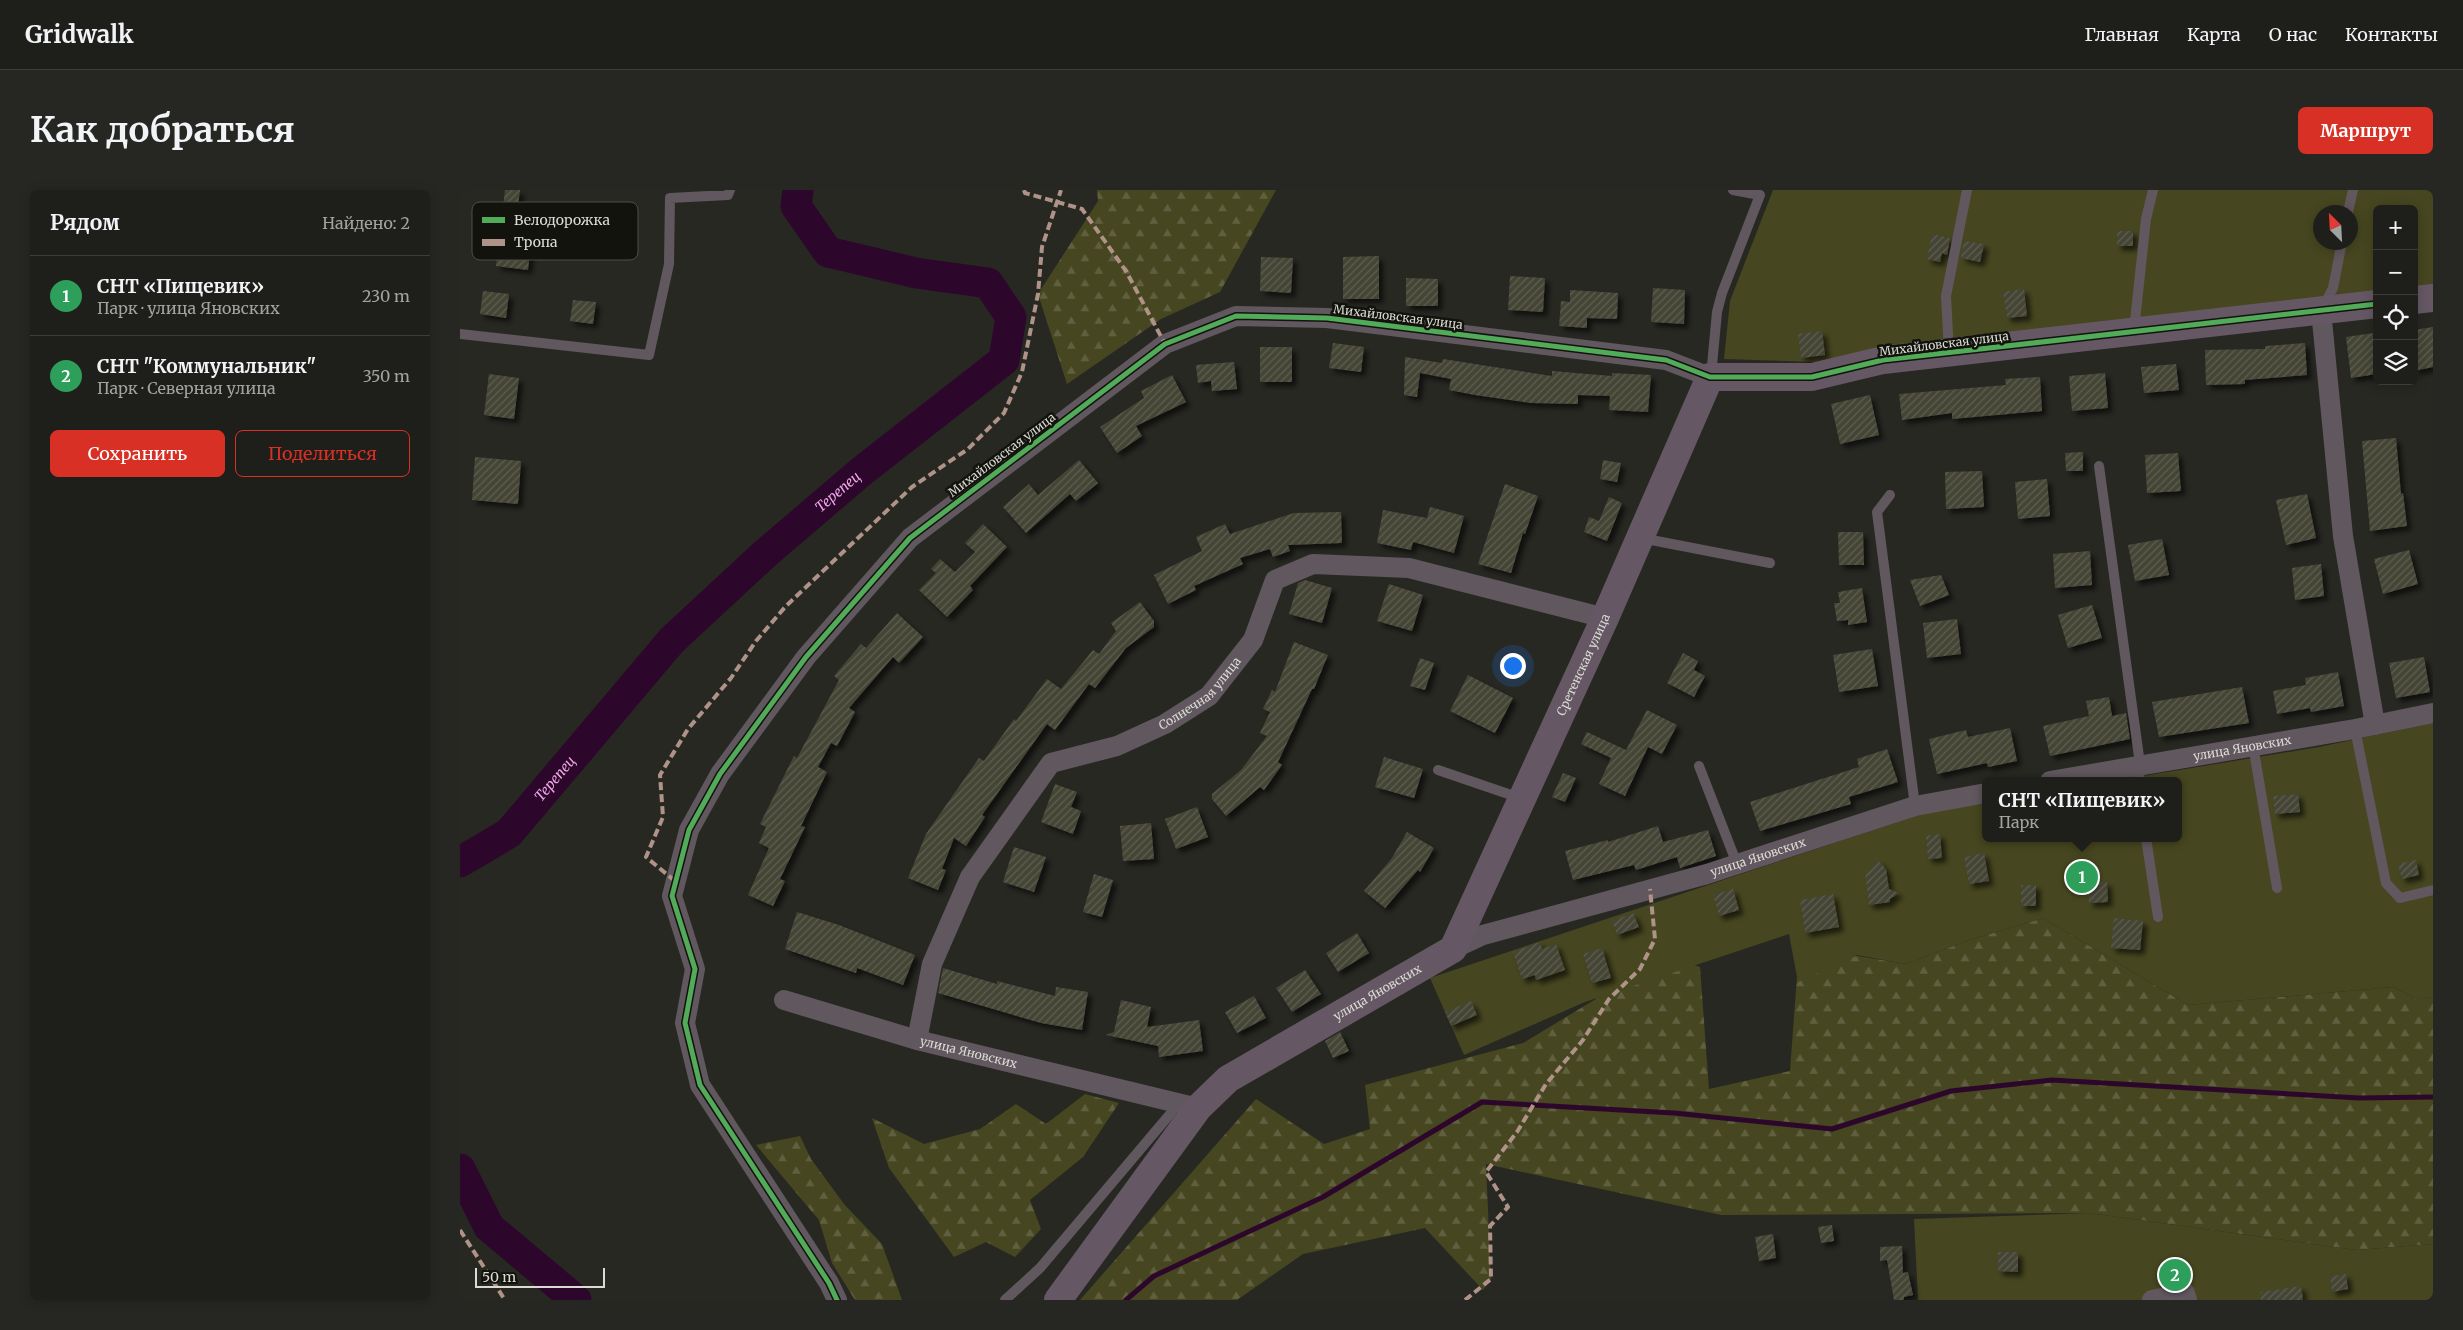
<!DOCTYPE html>
<html lang="ru">
<meta charset="utf-8">
<style>
body{margin:0;font-family:Merriweather,serif;background:#262723;color:#f1f3f6}
.controls{position:absolute;right:15px;top:15px;display:grid;overflow:hidden;border-radius:8px;box-shadow:0 2px 12px #0003}
.controls button{width:45px;height:45px;display:grid;place-items:center;padding:0;border:0;border-bottom:1px solid #3c3c39;background:#1e1e1a;color:#f1f3f6;font:25px sans-serif}
.compass{position:absolute;left:1853px;top:15px;width:45px;height:45px;border-radius:50%;background:#1e1e1a;box-shadow:0 2px 12px #0003;rotate:336deg}
.scale{position:absolute;left:15px;bottom:12px;width:130px;box-sizing:border-box;padding-left:5px;border:2px solid #dbdbd4;border-top:0;font-size:14px;line-height:18px;white-space:nowrap;color:#dbdbd4;-webkit-text-stroke:4px #13130e;paint-order:stroke}
.you{position:absolute;left:1052px;top:475px;width:18px;height:18px;margin:-12px;border:4px solid #fff;border-radius:50%;background:#1a73e8;box-shadow:0 0 0 8px #1a73e833}
.badge{display:grid;place-items:center;width:32px;height:32px;border-radius:50%;background:#d93025;color:#fff;font-size:16px;font-weight:700}
.pin{position:absolute;translate:-50% -50%;border:2px solid #fff;box-shadow:0 1px 5px #0006}
.popup{position:absolute;left:1522px;top:587px;width:200px;height:65px;box-sizing:border-box;display:grid;place-content:center;border-radius:8px;background:#1e1e1a;filter:drop-shadow(0 1px 4px #0005);font-size:16px;white-space:nowrap;color:#a1a2a2}
.popup b{font-size:19px;color:#f1f3f6}
.popup::after{content:'';position:absolute;left:50%;top:100%;margin-left:-10px;border:10px solid transparent;border-top-color:#1e1e1a}
.list{margin:0;padding:0;list-style:none}
h2{display:flex;justify-content:space-between;align-items:center;height:65px;margin:0;padding:0 20px;font-size:21px}
h2 small{font-size:16px;font-weight:400;color:#a1a2a2}
.list li{display:grid;grid-template-columns:32px 1fr auto;gap:15px;align-items:center;box-sizing:border-box;height:80px;padding:0 20px;border-top:1px solid #3c3c39}
.list b{display:block;font-size:19px;white-space:nowrap}
.list p{margin:0;font-size:16px;white-space:nowrap;color:#a1a2a2}
.list em{font-size:16px;font-style:normal;color:#a1a2a2}
.actions{display:flex;gap:10px;padding:15px 20px}
.actions a{flex:1;padding:11px 0;border:1px solid #d93025;border-radius:8px;text-align:center;font-size:18px;color:#d93025}
.actions .main{background:#d93025;color:#fff}
.icon{flex:none;width:28px;height:28px;fill:none;stroke:currentColor;stroke-width:2;stroke-linecap:round;stroke-linejoin:round}
.map{position:relative;flex:none;width:1973px;height:1110px;overflow:hidden;border-radius:8px}
header{display:flex;align-items:center;gap:30px;box-sizing:border-box;height:70px;padding:0 25px;background:#1e1e1a;border-bottom:1px solid #3c3c39}
header strong{font-size:24px}
nav{display:flex;gap:28px;margin-inline-start:auto;font-size:18px}
.intro{display:flex;align-items:center;justify-content:space-between;box-sizing:border-box;height:120px;padding:0 30px}
h1{margin:0;font-size:35px}
.button{padding:12px 22px;border-radius:8px;background:#d93025;color:#fff;font-size:18px;font-weight:700}
main{display:flex;gap:30px;padding:0 30px}
aside{flex:1;background:#1e1e1a;border-radius:8px;box-shadow:0 2px 12px #0003}
.map>svg:first-child{display:block}
.forest{fill:url(#forest-firs)}
.garden{fill:#464620;fill-rule:evenodd}
.lines{fill:none;stroke-linecap:round;stroke-linejoin:round}
.stream{stroke:#2d072b;stroke-width:5}
.river{stroke:#2d072b;stroke-width:31}
.building{fill:url(#building-hatch);filter:url(#shadow)}
.lane{stroke:#61575f;stroke-width:10}
.street{stroke:#61575f;stroke-width:20}
.secondary{stroke:#655864;stroke-width:28}
.quiet{stroke:#af9288;stroke-width:4;stroke-dasharray:8 4;stroke-linecap:butt}
.cycleway-casing{stroke:#13130e;stroke-width:8}
.cycleway{stroke:#51ab58;stroke-width:5}
.labels{text-anchor:middle;stroke-width:5;stroke-linejoin:round;paint-order:stroke}
.street-label{font-size:12px;fill:#dbdbd4;stroke:#13130e}
.water-label{font-size:14px;font-style:italic;fill:#efa7e7;stroke:#13130e}
.key{fill:#13130e;stroke:#4f4f49;stroke-width:1}
.key-label{font-size:14px;fill:#dbdbd4}
</style>
<header>
<strong>Gridwalk</strong>
<nav><a>Главная</a><a>Карта</a><a>О нас</a><a>Контакты</a></nav>
</header>
<div class="intro"><h1>Как добраться</h1><a class="button">Маршрут</a></div>
<main>
<aside>
<h2>Рядом<small>Найдено: 2</small></h2>
<ul class="list">
<li><span class="badge" style="background:#2e9e5b">1</span><div><b>СНТ «Пищевик»</b><p>Парк · улица Яновских</p></div><em>230 m</em></li>
<li><span class="badge" style="background:#2e9e5b">2</span><div><b>СНТ &quot;Коммунальник&quot;</b><p>Парк · Северная улица</p></div><em>350 m</em></li>
</ul>
<div class="actions"><a class="main">Сохранить</a><a>Поделиться</a></div>
</aside>
<div class="map">
<svg width="1973" height="1110" viewBox="0 0 1973 1110">
<defs>
<pattern id="forest-firs" width="22" height="20" patternUnits="userSpaceOnUse" patternTransform="scale(1.25)"><rect width="22" height="20" fill="#464620"/><path d="M5 1l3.5 6h-7zM16 11l3.5 6h-7z" fill="#606040"/></pattern>
<pattern id="building-hatch" width="6" height="6" patternUnits="userSpaceOnUse" patternTransform="scale(1.25)"><rect width="6" height="6" fill="#454536"/><path d="M-1 1l2-2M0 6l6-6M5 7l2-2" fill="none" stroke="#5f5f52"/></pattern>
<filter id="shadow"><feDropShadow dx="4.5" dy="4.5" stdDeviation="2.5" flood-color="#0009"/></filter>
</defs>
<rect width="100%" height="100%" fill="#282823"/>
<g class="forest">
<polygon points="637,0 816,0 760,102 701,129 607,194 578,104 638,11"/>
<polygon points="1583,728 1728,815 1933,797 1957,809 1973,807 1973,1054 1896,1060 1629,1023 1261,1025 1026,974 1031,1089 1023,1100 965,1038 843,1064 777,1110 620,1110 796,909 864,954 910,939 905,895 1063,853 1207,766 1240,777 1249,899 1330,881 1338,773 1398,766 1446,774 1509,750"/>
<polygon points="625,904 659,913 623,967 570,1010 581,1039 555,1067 526,1052 494,1067 429,978 412,928 464,954 520,939 556,914 586,934"/>
<polygon points="340,946 351,969 384,1014 422,1054 442,1110 395,1110 372,1073 359,1030 296,955"/>
</g>
<g class="garden">
<path d="M1313,0H1973V95L1954,98V19H1917V102L1354,172L1264,169L1270,111ZM1860,22H1890V52H1860Z"/>
<polygon points="1973,533 1973,807 1957,809 1933,797 1728,815 1583,728 1509,750 1446,774 1397,765 1338,792 1329,744 1125,812 1004,865 970,788 1473,620 1526,612 1526,648 1718,648 1718,591 1653,591 1859,557"/>
<polygon points="1629,1023 1896,1060 1973,1054 1973,1110 1458,1110 1454,1029"/>
</g>
<g class="lines">
<polyline class="stream" points="666,1110 694,1086 863,1007 1022,912 1214,923 1372,939 1491,901 1592,890 1899,908 1973,907"/>
<g class="river">
<path id="s1" d="M0,672L49,643L212,450L306,363L402,281L544,170L551,127L528,93L456,83L368,62L336,16L338,0"/>
<polyline points="0,979 29,1037 116,1110"/>
</g>
</g>
<g class="building">
<polygon points="45,0 60,0 58,16 75,18 68,80 36,76"/>
<rect x="1657" y="41" width="16" height="15"/>
<polygon points="1472,44 1490,48 1487,65 1482,63 1480,72 1467,69"/>
<polygon points="1504,51 1524,54 1520,72 1501,68"/>
<polygon points="919,66 919,109 883,109 883,67"/>
<polygon points="801,67 833,68 831,103 800,101"/>
<polygon points="1050,86 1085,88 1083,122 1048,120"/>
<polygon points="946,88 978,89 978,116 946,116"/>
<polygon points="1193,98 1225,100 1224,134 1191,132"/>
<polygon points="1564,99 1567,126 1547,128 1543,102"/>
<polygon points="1110,100 1158,103 1157,129 1127,128 1127,138 1099,136 1101,111 1110,112"/>
<polygon points="23,101 49,104 46,128 20,124"/>
<polygon points="113,110 136,112 133,134 110,131"/>
<polygon points="1973,137 1973,177 1954,181 1954,140"/>
<polygon points="1362,141 1365,165 1341,168 1338,144"/>
<polygon points="1914,143 1917,184 1891,188 1886,147"/>
<polygon points="873,153 904,157 901,182 869,178"/>
<polygon points="1845,153 1847,185 1785,190 1785,194 1746,195 1745,160 1805,159 1805,156"/>
<rect x="800" y="157" width="32" height="35"/>
<polygon points="945,167 982,173 983,169 1092,186 1092,181 1152,186 1152,183 1191,185 1188,222 1149,220 1150,206 1118,205 1118,214 1071,213 1015,205 989,200 991,189 960,183 957,207 944,205"/>
<polygon points="774,172 777,199 752,201 751,191 738,193 736,175"/>
<polygon points="1716,174 1719,200 1684,203 1681,177"/>
<polygon points="1645,183 1648,218 1612,221 1609,186"/>
<polygon points="29,184 59,188 54,229 24,225"/>
<polygon points="712,185 726,212 676,236 682,246 657,263 640,237 684,208 681,201"/>
<polygon points="1580,187 1582,221 1492,229 1492,223 1442,230 1439,204 1546,195 1545,189"/>
<polygon points="1410,205 1419,245 1380,254 1371,214"/>
<polygon points="1936,248 1941,304 1943,303 1947,336 1910,341 1902,251"/>
<polygon points="1623,262 1623,281 1606,281 1605,263"/>
<polygon points="1718,263 1721,301 1687,303 1685,265"/>
<polygon points="15,267 61,271 58,314 12,310"/>
<polygon points="619,270 638,293 616,311 610,304 566,343 543,317 569,294 578,305"/>
<polygon points="1143,270 1161,273 1157,292 1140,289"/>
<polygon points="1522,281 1524,317 1486,319 1485,282"/>
<polygon points="1587,289 1590,326 1558,329 1555,292"/>
<polygon points="1045,294 1078,306 1065,344 1063,343 1051,383 1018,374"/>
<polygon points="1847,304 1856,348 1826,355 1816,310"/>
<polygon points="1149,307 1162,313 1147,351 1124,342 1129,327 1139,331"/>
<polygon points="970,317 1004,326 994,363 953,352 951,360 917,353 923,320 967,328"/>
<polygon points="881,322 882,353 828,355 830,361 813,367 810,359 780,368 783,374 734,396 736,400 708,414 694,385 742,361 736,347 765,334 770,344 834,323"/>
<polygon points="523,334 547,357 510,396 513,400 487,427 459,400 476,383 471,379 480,369 495,382 515,362 505,353"/>
<polygon points="1378,342 1403,342 1404,375 1379,375"/>
<polygon points="1702,349 1709,385 1675,391 1668,355"/>
<polygon points="1949,360 1958,394 1923,404 1914,369"/>
<polygon points="1630,361 1632,395 1595,398 1593,364"/>
<polygon points="1861,374 1864,406 1835,410 1832,378"/>
<polygon points="1481,385 1489,405 1460,416 1450,390"/>
<polygon points="845,390 872,398 862,433 829,424 838,393"/>
<polygon points="929,394 963,405 952,441 917,431"/>
<polygon points="1402,398 1407,432 1388,435 1388,430 1377,431 1374,413 1380,413 1378,402"/>
<polygon points="680,412 694,431 694,437 666,458 635,498 629,494 595,540 587,534 522,625 525,627 506,656 494,648 482,679 486,680 478,700 448,688 466,644 519,568 524,571 554,529 556,531 587,489 601,499 633,460 639,464 656,441 651,433"/>
<polygon points="1632,415 1642,448 1608,458 1598,425"/>
<polygon points="437,423 463,447 439,473 433,467 389,518 395,522 377,556 371,553 358,577 367,582 341,636 345,637 320,689 325,691 313,716 288,705 309,658 299,653 306,637 300,634 334,566 337,568 379,490 374,486 401,454 406,458"/>
<polygon points="1497,429 1501,464 1467,468 1463,433"/>
<polygon points="834,452 868,465 854,499 852,499 818,572 822,575 804,600 800,597 766,626 752,609 752,604 781,580 807,546 800,543 810,522 803,519 812,500 815,502"/>
<polygon points="1412,459 1418,496 1379,502 1373,465"/>
<polygon points="1223,463 1238,471 1234,480 1245,486 1234,507 1207,493"/>
<polygon points="1964,467 1970,502 1936,508 1929,473"/>
<polygon points="960,468 974,473 965,500 950,496"/>
<polygon points="1878,482 1884,516 1851,522 1850,518 1817,524 1813,501 1846,495 1845,488"/>
<polygon points="1008,485 1053,508 1035,543 990,521"/>
<polygon points="1782,497 1789,533 1699,547 1692,512"/>
<polygon points="1649,507 1652,526 1666,523 1670,549 1590,566 1583,536 1629,526 1626,511"/>
<polygon points="1187,520 1217,535 1202,564 1188,557 1165,606 1139,594 1151,568 1121,554 1127,542 1166,560"/>
<polygon points="1550,538 1557,571 1528,577 1527,573 1477,584 1469,549 1506,540 1508,547"/>
<polygon points="1427,559 1438,592 1389,607 1391,614 1300,641 1290,612 1399,577 1397,569"/>
<polygon points="924,567 963,579 954,608 915,597"/>
<polygon points="1103,583 1116,588 1105,612 1092,607"/>
<polygon points="595,594 617,602 611,617 621,621 613,644 581,632"/>
<polygon points="1838,604 1840,622 1815,624 1813,606"/>
<polygon points="737,617 748,647 716,659 705,629"/>
<polygon points="691,633 694,669 663,671 660,636"/>
<polygon points="1198,636 1203,652 1248,640 1256,666 1220,678 1217,667 1176,680 1174,675 1113,690 1105,661 1148,650 1148,652"/>
<polygon points="947,642 974,658 960,682 958,680 925,718 904,701 932,668"/>
<polygon points="1480,644 1482,668 1468,669 1466,646"/>
<polygon points="554,657 586,667 574,702 543,692"/>
<polygon points="1524,663 1529,691 1509,694 1504,667"/>
<polygon points="1417,669 1426,679 1429,699 1439,703 1430,709 1430,712 1409,715 1405,682 1410,681"/>
<polygon points="1956,670 1959,685 1942,689 1938,674"/>
<polygon points="634,684 653,690 642,727 623,722"/>
<polygon points="1647,692 1648,712 1629,713 1628,693"/>
<rect x="1561" y="695" width="15" height="21"/>
<polygon points="1273,699 1279,720 1259,726 1253,705"/>
<polygon points="1373,704 1379,737 1345,743 1340,710"/>
<polygon points="337,722 379,735 455,765 443,795 397,778 396,783 325,759"/>
<polygon points="1173,723 1179,737 1157,745 1152,731"/>
<polygon points="1654,728 1683,731 1680,760 1651,758"/>
<polygon points="897,743 909,763 878,782 866,763"/>
<polygon points="1080,752 1082,759 1096,754 1105,780 1076,790 1075,785 1062,789 1053,762"/>
<polygon points="1142,758 1151,788 1132,793 1123,764"/>
<polygon points="483,778 537,794 537,791 595,806 596,797 628,802 622,840 581,833 478,803"/>
<polygon points="845,780 861,804 832,822 816,798"/>
<polygon points="794,806 806,828 777,843 765,822"/>
<polygon points="661,810 691,817 687,837 739,830 743,861 699,867 698,856 646,845 654,842"/>
<polygon points="1011,811 1017,825 991,836 985,822"/>
<polygon points="880,842 889,861 873,868 865,851"/>
<polygon points="1372,1035 1374,1051 1361,1053 1358,1037"/>
<polygon points="1313,1044 1316,1068 1299,1071 1295,1047"/>
<polygon points="1442,1056 1443,1083 1448,1082 1453,1105 1444,1107 1444,1110 1434,1110 1427,1070 1420,1071 1420,1057"/>
<polygon points="1538,1062 1558,1062 1558,1082 1538,1081"/>
<polygon points="1886,1084 1888,1099 1872,1102 1870,1086"/>
<polygon points="1841,1096 1843,1110 1801,1110 1800,1102"/>
</g>
<g class="lines">
<g class="lane">
<polyline points="1888,22 1893,0"/>
<polyline points="1863,117 1873,98 1882,52"/>
<polyline points="1674,140 1686,29 1693,0"/>
<polyline points="0,144 189,165 209,74 210,8 268,5 270,0"/>
<polyline points="1489,162 1486,106 1507,0"/>
<polyline points="1251,186 1257,122 1262,103 1300,5 1273,0"/>
<polyline points="1639,276 1680,574 1679,591"/>
<polyline points="1430,305 1417,322 1455,616"/>
<polyline points="1181,348 1310,373"/>
<polyline points="1895,539 1926,693 1940,708 1973,700"/>
<polyline points="1793,555 1817,698"/>
<polyline points="1239,576 1277,674"/>
<polyline points="978,580 1060,608"/>
<polyline points="1686,648 1698,727"/>
<polyline points="545,1110 580,1078 711,923 716,913"/>
</g>
<g class="street">
<polyline points="1861,120 1883,346 1915,535"/>
<path id="s2" d="M1590,591L1895,539L1973,523"/>
<path id="s3" d="M993,759L1023,745L1247,684L1455,616L1526,603"/>
<path id="s4" d="M324,810L457,850L738,918"/>
<path id="s5" d="M457,850L472,774L510,687L591,573L657,556L705,534L749,506L793,450L815,390L853,374L949,378L1145,428"/>
<polyline points="377,1110 369,1093 240,895 225,833 235,779 212,706 229,640 260,584 346,467 450,348 705,154 776,126 867,128 1206,170 1250,187"/>
<polyline points="1692,1110 1725,1103 1727,1110"/>
</g>
<g class="secondary">
<polyline points="1954,110 1973,108"/>
<path id="s6" d="M598,1110L738,918L768,889L993,759L1145,428L1250,187H1352L1423,170L1917,114"/>
</g>
<g class="quiet">
<polyline points="564,0 565,3 622,19 666,81 705,154"/>
<polyline points="215,691 186,667 203,627 200,585 228,539 271,488 296,451 326,416 452,297 508,259 544,223 562,182 578,104 582,57 601,0"/>
<polyline points="0,1040 45,1110"/>
<polyline points="1005,1110 1031,1089 1030,1036 1048,1017 1026,982 1057,942 1086,894 1123,850 1149,809 1180,779 1195,749 1190,699"/>
</g>
<defs>
<polyline id="cycleway" points="377,1110 369,1093 240,895 225,833 235,779 212,706 229,640 260,584 346,467 450,348 705,154 776,126 867,128 1206,170 1250,187 1352,187 1423,170 1917,114"/>
</defs>
<use href="#cycleway" class="cycleway-casing"/>
<use href="#cycleway" class="cycleway"/>
</g>
<g class="labels">
<g class="street-label">
<text transform="translate(938 127) rotate(7)" y="4">Михайловская улица</text>
<text transform="translate(1484 154) rotate(-7)" y="4">Михайловская улица</text>
<text transform="translate(542 265) rotate(-37)" y="4">Михайловская улица</text>
<text dy="4" stroke="none"><textPath href="#s6" startOffset="852">Сретенская улица</textPath></text>
<text dy="4" stroke="none"><textPath href="#s5" startOffset="480">Солнечная улица</textPath></text>
<text dy="4" stroke="none"><textPath href="#s2" startOffset="195">улица Яновских</textPath></text>
<text dy="4" stroke="none"><textPath href="#s3" startOffset="319">улица Яновских</textPath></text>
<text dy="4" stroke="none"><textPath href="#s6" startOffset="452">улица Яновских</textPath></text>
<text dy="4" stroke="none"><textPath href="#s4" startOffset="192">улица Яновских</textPath></text>
</g>
<g class="water-label">
<text dy="5" stroke="none"><textPath href="#s1" startOffset="532">Терепец</textPath></text>
<text dy="5" stroke="none"><textPath href="#s1" startOffset="128">Терепец</textPath></text>
</g>
</g>
<rect x="12" y="12" width="166" height="58" rx="8" class="key"/>
<rect x="22" y="27" width="23" height="6" fill="#51ab58"/>
<rect x="22" y="49" width="23" height="7" fill="#af9288"/>
<g class="key-label">
<text x="54" y="35">Велодорожка</text>
<text x="54" y="57">Тропа</text>
</g>
</svg>
<div class="controls">
<button>+</button>
<button>−</button>
<button><svg class="icon" aria-label="locate" viewBox="0 0 24 24"><circle cx="12" cy="12" r="6"/><path d="M12 2v4M12 18v4M2 12h4M18 12h4"/></svg></button>
<button><svg class="icon" aria-label="layers" viewBox="0 0 24 24"><path d="M12 4l9 5-9 5-9-5zM3 14l9 5 9-5"/></svg></button>
</div>
<svg class="compass" viewBox="-18 -18 36 36"><path d="M0-13l5 13h-10z" fill="#e53935"/><path d="M0 13l5-13h-10z" fill="#a1a2a2"/></svg>
<div class="scale">50 m</div>
<div class="you"></div>
<div class="pin badge" style="left:1622px;top:687px;background:#2e9e5b">1</div>
<div class="popup"><b>СНТ «Пищевик»</b>Парк</div>
<div class="pin badge" style="left:1715px;top:1085px;background:#2e9e5b">2</div>
</div>
</main>
